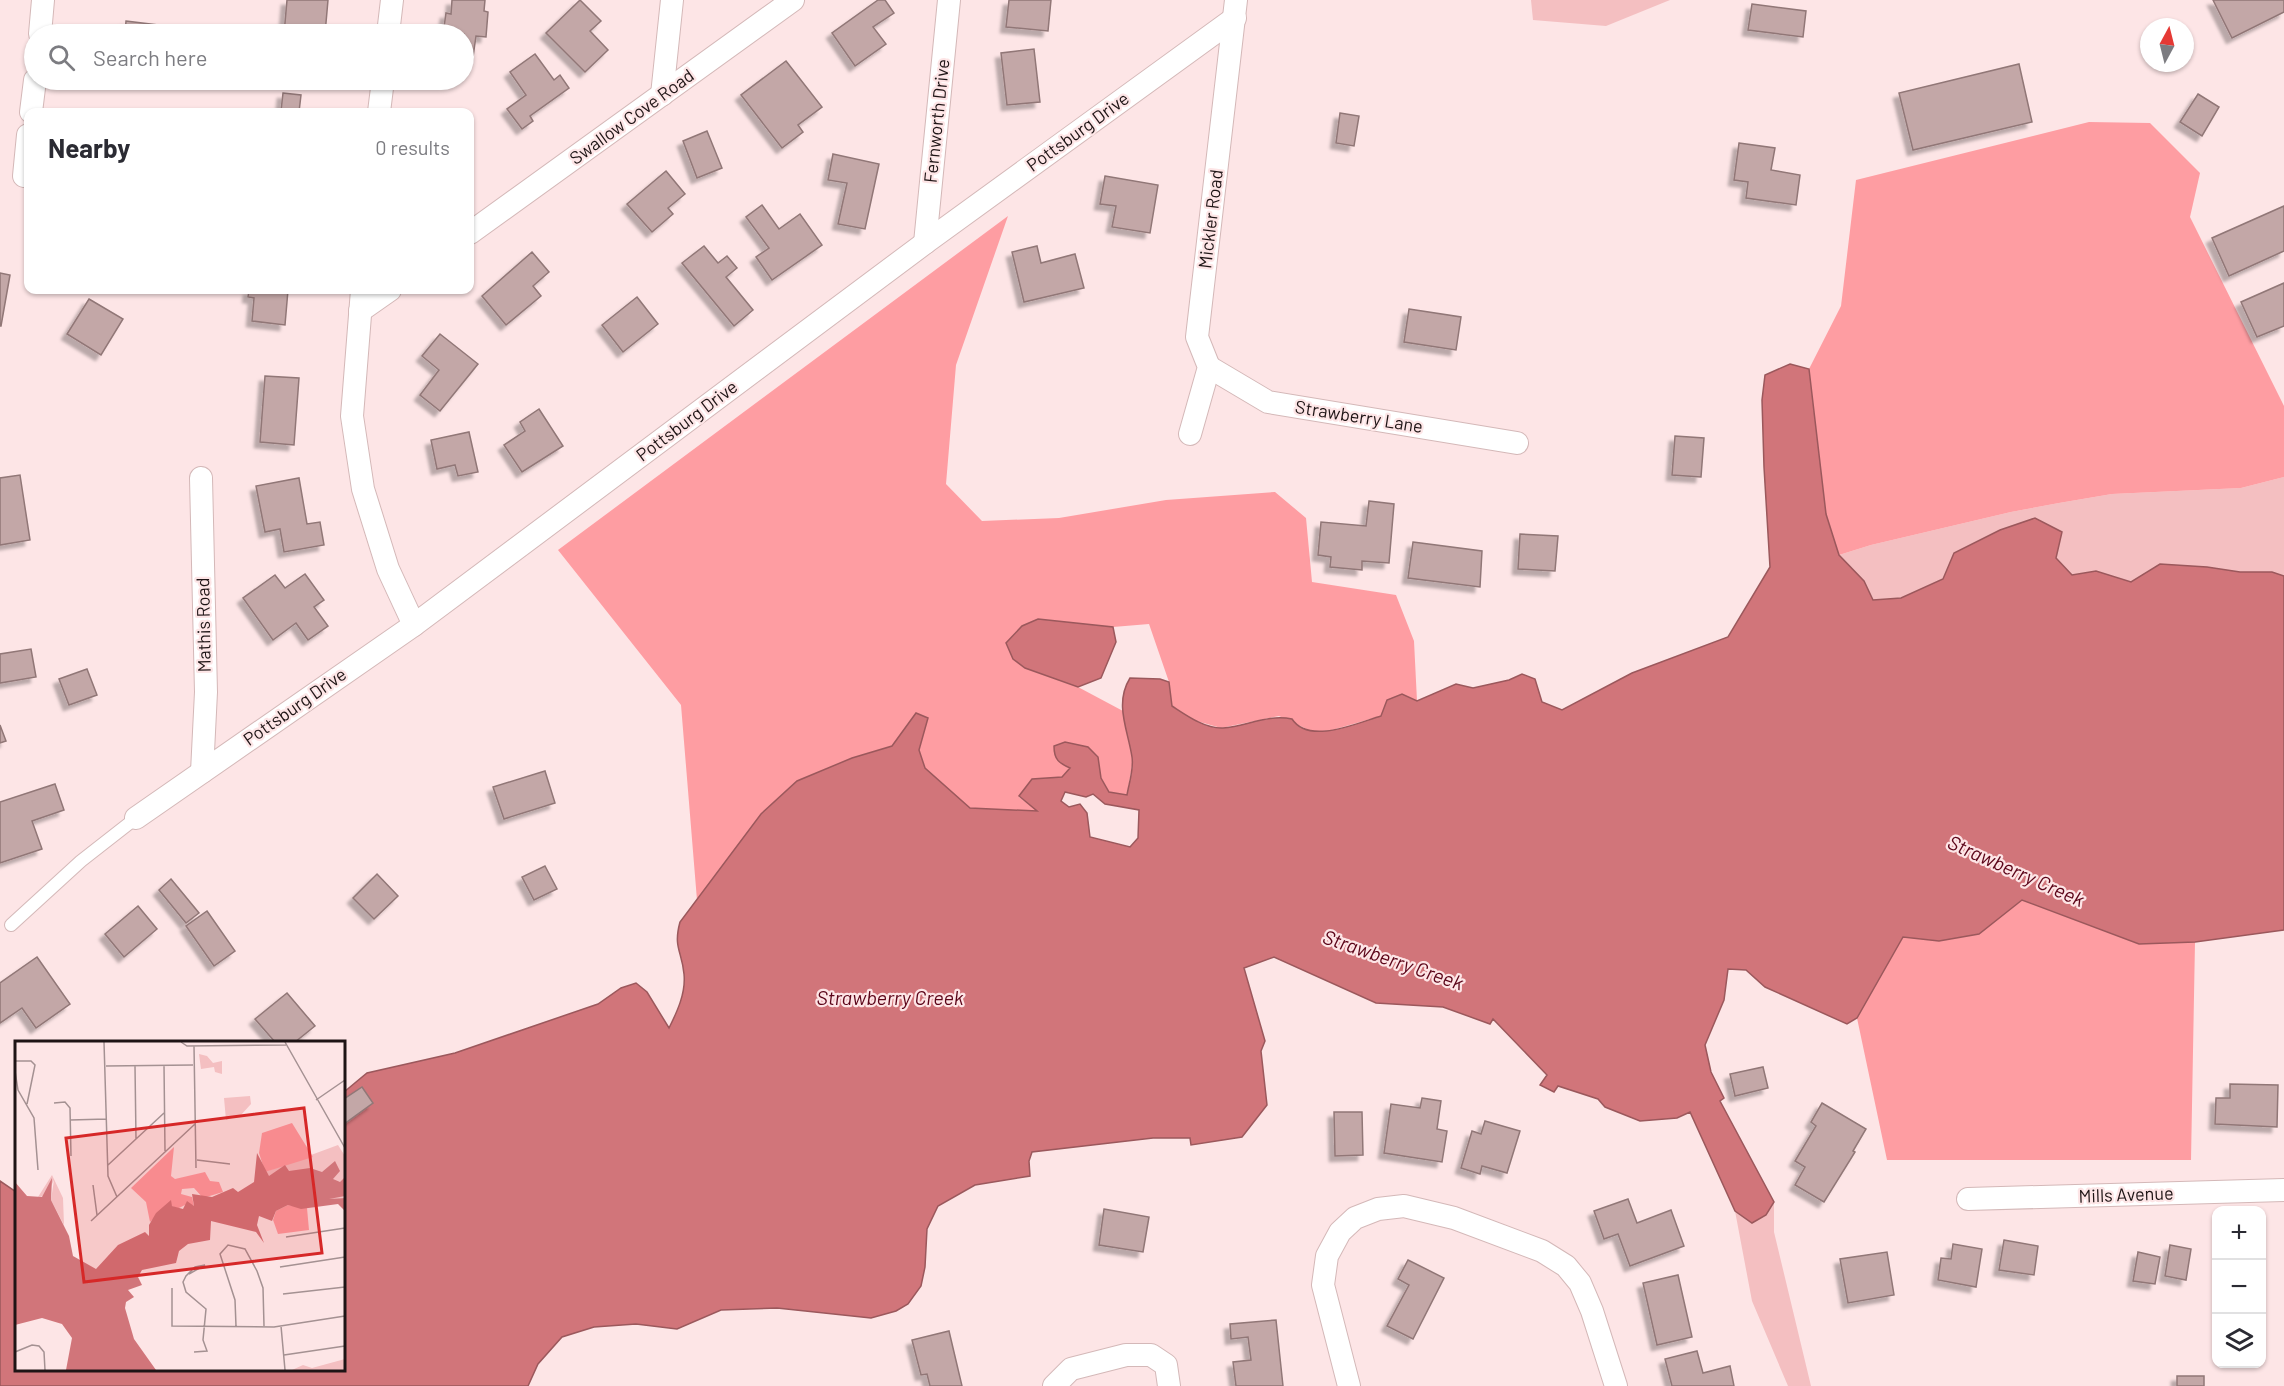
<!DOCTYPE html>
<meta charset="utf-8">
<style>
body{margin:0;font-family:Barlow,sans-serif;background:#f2f2f3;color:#2b2b33}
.controls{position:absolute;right:18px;bottom:18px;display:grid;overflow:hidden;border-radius:12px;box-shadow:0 2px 4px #0004}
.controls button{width:54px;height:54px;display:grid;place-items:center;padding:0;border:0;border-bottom:2px solid #e1e1e2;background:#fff;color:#2b2b33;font:30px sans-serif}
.compass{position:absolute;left:2140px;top:18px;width:54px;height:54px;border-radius:50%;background:#fff;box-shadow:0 2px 4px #0004;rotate:7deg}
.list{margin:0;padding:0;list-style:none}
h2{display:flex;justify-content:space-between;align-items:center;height:78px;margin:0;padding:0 24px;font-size:26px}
h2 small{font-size:20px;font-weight:400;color:#7c7c81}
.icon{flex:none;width:33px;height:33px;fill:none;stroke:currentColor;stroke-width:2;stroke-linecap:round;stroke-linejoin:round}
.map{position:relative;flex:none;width:2284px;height:1386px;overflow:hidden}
.search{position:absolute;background:#fff;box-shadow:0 2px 4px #0004;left:24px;top:24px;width:450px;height:66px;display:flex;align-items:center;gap:15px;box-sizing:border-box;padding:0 21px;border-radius:33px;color:#7c7c81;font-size:22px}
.panel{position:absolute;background:#fff;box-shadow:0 2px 4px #0004;left:24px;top:108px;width:450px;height:186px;border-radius:12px}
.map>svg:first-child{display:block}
.green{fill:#f4bfc1}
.forest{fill:#fe9da2}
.water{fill:#d1757a;stroke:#9b585c;stroke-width:1.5;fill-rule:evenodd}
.building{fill:#c3a7a7;stroke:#917777;stroke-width:1.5;filter:url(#shadow)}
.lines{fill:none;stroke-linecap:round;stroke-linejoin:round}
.lane-casing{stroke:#d4b8b8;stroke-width:14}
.street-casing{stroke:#d4b8b8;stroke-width:24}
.lane{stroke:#fff;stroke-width:12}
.street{stroke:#fff;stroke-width:22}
.labels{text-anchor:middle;stroke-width:4.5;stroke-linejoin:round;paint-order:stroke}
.street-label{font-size:18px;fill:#1e1415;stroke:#fde5e6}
.water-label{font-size:20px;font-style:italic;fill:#5b0418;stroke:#fde5e6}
.inset-road{fill:none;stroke:#a49192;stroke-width:1.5}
.view{fill:#d62828;fill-opacity:0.15;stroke:#d62828;stroke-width:3}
.inset-edge{fill:none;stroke:#1e1415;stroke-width:3}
</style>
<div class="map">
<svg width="2284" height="1386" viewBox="0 0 2284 1386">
<defs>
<filter id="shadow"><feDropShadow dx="-5.5" dy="5.5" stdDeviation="1.5" flood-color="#0004"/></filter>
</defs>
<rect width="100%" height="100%" fill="#fde5e6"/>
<g class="green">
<polygon points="1531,0 1670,0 1606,26 1533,20"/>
<polygon points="2284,477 2284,613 1820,637 1839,555 1871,545 2011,512 2059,503 2112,494 2241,488"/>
<polygon points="1774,1202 1774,1232 1811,1386 1788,1386 1752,1301 1735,1211 1752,1223 1766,1215"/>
</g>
<g class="forest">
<polygon points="2089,122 2150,123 2200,173 2190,217 2284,406 2284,477 2241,488 2112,494 2059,503 2011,512 1871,545 1839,555 1826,514 1809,369 1841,306 1856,180"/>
<polygon points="1008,216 956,365 946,484 982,521 1059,518 1166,500 1275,492 1306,518 1312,582 1396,595 1414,641 1417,701 1387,700 1381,716 1332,730 1313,732 1279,716 1221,728 1193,720 1172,706 1169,682 1149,624 1113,627 1038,619 1025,668 1078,687 1123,711 1133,760 1127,795 1109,792 1101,778 1098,757 1071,768 1062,777 1032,779 1019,797 1038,811 970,809 925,768 919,750 928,718 916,713 892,746 852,758 797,781 761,814 697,900 681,705 558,550"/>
<polygon points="2022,899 2139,944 2195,942 2191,1160 1887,1160 1857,1018 1903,936 1939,941 1979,934"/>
</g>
<g class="water">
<path d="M1790,364L1809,369L1826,514L1839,555L1864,581L1873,600L1901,598L1943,579L1954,553L2000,530L2035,518L2062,532L2056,558L2072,575L2096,571L2131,582L2160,564L2207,567L2240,572H2272L2284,576V930L2195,942L2139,944L2022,900L1979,934L1939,941L1903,937L1857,1018L1847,1024L1765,987L1746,970L1728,969L1724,1000L1705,1045L1711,1072L1724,1098L1720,1101L1774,1202L1766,1215L1752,1223L1735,1211L1690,1112L1677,1118L1640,1121L1605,1107L1598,1099L1558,1086L1554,1092L1540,1085L1547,1075L1493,1019L1490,1024L1443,1007L1376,1003L1274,957L1244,968L1265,1041L1261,1051L1267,1105L1242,1137L1191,1145L1190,1138H1153L1032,1152L1029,1161L1030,1176L975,1185L938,1206L927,1229L925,1267L921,1286L908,1304L896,1311L871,1318L777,1308L721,1310L677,1329L636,1324L594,1327L562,1337L538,1364L528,1386H0V1181L16,1192V1370H344V1092L367,1073L455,1053L598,1004L621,988L636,983L647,992L669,1028C677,1012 686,993 684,974C682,951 673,948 680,922L761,814L797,781L852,758L892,746L916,713L928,718L919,750L925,768L970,808L1037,811L1019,796L1032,779L1062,777L1070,768C1059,763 1054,760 1054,746L1065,742L1088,747L1098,757L1101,778L1109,792L1127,795C1129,783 1134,769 1132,757C1128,730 1114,704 1130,678L1160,679L1169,682L1172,706C1186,715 1205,729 1223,728C1247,726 1268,714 1292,719C1309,745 1357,723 1381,716L1387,700L1402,694L1417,701L1456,684L1473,688L1509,680L1522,674L1535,679L1542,702L1562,710L1632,673L1728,637L1770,567L1764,467L1762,400L1765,375ZM1065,792L1086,797L1093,794L1105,804L1139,810L1138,838L1130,847L1090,837L1087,813L1080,804L1069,807L1061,801Z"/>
<polygon points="1038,619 1113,627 1116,642 1101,678 1078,687 1025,668 1013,659 1006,643 1022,626"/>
</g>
<g class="building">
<polygon points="287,0 328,0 325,34 284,34"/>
<polygon points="452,0 485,0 484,11 488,12 486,37 476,36 472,64 464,63 464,34 443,34 446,13 451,14"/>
<polygon points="580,0 601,21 590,31 608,50 585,72 546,33"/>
<polygon points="878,0 885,0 894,13 873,27 886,44 855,66 832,33"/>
<polygon points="1009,0 1051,0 1048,31 1006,27"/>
<polygon points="2213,0 2284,0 2284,12 2232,38"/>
<polygon points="1752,4 1806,11 1803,37 1748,30"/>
<polygon points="126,21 166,26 165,34 125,34"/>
<polygon points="1034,49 1040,102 1007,105 1001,53"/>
<polygon points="535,54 554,80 560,75 569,88 530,116 533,121 522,129 507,109 526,95 510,72"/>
<polygon points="786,61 822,107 798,125 803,132 782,148 741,95"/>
<polygon points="2019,64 2032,122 1913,150 1899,93"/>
<polygon points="283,93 301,95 299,112 281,111"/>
<polygon points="2198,94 2219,107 2202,136 2180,122"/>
<polygon points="1340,113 1359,116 1354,146 1336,143"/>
<polygon points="707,131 722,168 697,178 683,141"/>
<polygon points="1739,143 1775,148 1771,170 1800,175 1796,205 1746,198 1748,182 1734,180"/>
<polygon points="833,154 879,164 865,229 838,224 847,183 828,180"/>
<polygon points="666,171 685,194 668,208 673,214 652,232 627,204"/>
<polygon points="1105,176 1158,185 1150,233 1112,227 1116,206 1100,204"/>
<polygon points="762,205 779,229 800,214 822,245 772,280 756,257 769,248 746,217"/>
<polygon points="2284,206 2284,251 2229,276 2212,238"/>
<polygon points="704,246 718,263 727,256 737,268 726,277 753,310 734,326 682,263"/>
<polygon points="1037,246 1041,263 1075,254 1084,288 1024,302 1012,252"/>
<polygon points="532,252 549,272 533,286 541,296 506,325 482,296"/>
<polygon points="0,273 10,275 1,326 0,326"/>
<polygon points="2284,283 2284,326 2257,337 2241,302"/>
<polygon points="249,290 288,290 285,325 252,321 254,298 248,297"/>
<polygon points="637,297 658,324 623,352 602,325"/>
<polygon points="89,299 123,319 101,355 67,334"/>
<polygon points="1409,309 1461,317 1456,350 1404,342"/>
<polygon points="440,334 478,364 440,411 420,395 439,370 422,356"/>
<polygon points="265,376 299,378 294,445 260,442"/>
<polygon points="539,409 563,446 522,472 504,445 525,431 520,422"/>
<polygon points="469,432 478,472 458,476 455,465 437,469 431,440"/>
<polygon points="1675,436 1704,438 1701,477 1672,475"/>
<polygon points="20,475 30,540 0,545 0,478"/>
<polygon points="299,478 307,524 320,522 324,545 284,552 280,529 265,532 256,486"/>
<polygon points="1369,501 1394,504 1389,563 1362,561 1362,570 1330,567 1331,557 1318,555 1321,522 1366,526"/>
<polygon points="1520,534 1558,536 1555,571 1518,569"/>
<polygon points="1413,542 1482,551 1480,587 1408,578"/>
<polygon points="305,574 324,600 314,607 328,626 308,640 296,623 273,640 243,598 275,575 285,588"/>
<polygon points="31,649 36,677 0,683 0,654"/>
<polygon points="87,669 97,695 69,705 59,679"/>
<polygon points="0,725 6,741 0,743"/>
<polygon points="545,771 555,803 504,819 493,787"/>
<polygon points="55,784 64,810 32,821 42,849 0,863 0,802"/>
<polygon points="545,866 557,889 534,900 522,877"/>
<polygon points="377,874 398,896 374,919 353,898"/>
<polygon points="171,879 199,913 186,923 159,890"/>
<polygon points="138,906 157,929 124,957 105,934"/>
<polygon points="207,911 235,951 214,966 186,926"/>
<polygon points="37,957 70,1004 36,1028 22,1008 0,1023 0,983"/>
<polygon points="287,993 315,1026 295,1042 275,1042 255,1019"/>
<polygon points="1763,1067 1768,1088 1735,1096 1730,1074"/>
<polygon points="2230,1084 2278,1085 2277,1127 2215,1124 2216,1098 2230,1098"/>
<polygon points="362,1087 373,1103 344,1124 344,1099"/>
<polygon points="1422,1098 1441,1101 1437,1129 1447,1131 1442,1162 1384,1153 1391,1104 1420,1108"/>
<polygon points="1822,1103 1866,1129 1853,1151 1855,1152 1824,1202 1795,1185 1805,1167 1795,1161 1816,1126 1811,1122"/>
<polygon points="1334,1112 1362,1112 1363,1155 1335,1156"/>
<polygon points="1485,1121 1520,1131 1507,1173 1482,1166 1480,1174 1461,1168 1472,1131 1481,1134"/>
<polygon points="1628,1199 1637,1223 1671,1210 1684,1246 1630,1266 1618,1234 1604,1239 1594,1211"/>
<polygon points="1104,1209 1149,1217 1143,1252 1099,1245"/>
<polygon points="2004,1240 2038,1246 2034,1275 1999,1270"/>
<polygon points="1953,1244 1982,1249 1976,1287 1938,1280 1941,1258 1951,1259"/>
<polygon points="2170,1245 2191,1249 2186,1280 2165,1276"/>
<polygon points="1887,1252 1894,1295 1848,1303 1840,1259"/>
<polygon points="2138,1252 2160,1257 2155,1284 2133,1281"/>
<polygon points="1408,1260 1444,1278 1413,1339 1387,1326 1409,1285 1398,1279"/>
<polygon points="1678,1275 1692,1337 1657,1345 1643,1283"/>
<polygon points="1276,1320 1283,1386 1236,1386 1233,1362 1251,1360 1248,1337 1231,1339 1230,1324"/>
<polygon points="949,1331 962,1386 930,1386 927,1374 921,1375 912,1340"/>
<polygon points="1697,1351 1703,1373 1730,1366 1734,1386 1672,1386 1665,1359"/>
<rect x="2177" y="1376" width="27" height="10"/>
</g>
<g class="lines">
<defs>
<polyline id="lane" points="11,925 81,861 136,818"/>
<g id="street">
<polyline points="40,34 43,0"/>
<polyline points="388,34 392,0"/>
<polyline points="662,95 672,0"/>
<polyline points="31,112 35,80"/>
<polyline points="379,112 383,80"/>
<polyline points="24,176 28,135"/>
<polyline points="470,233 793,0"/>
<polyline points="925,243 949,0"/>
<polyline points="362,290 352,416 363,489 388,569 414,625"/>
<polyline points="360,311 390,290"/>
<polyline points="1209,367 1268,402 1517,443"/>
<polyline points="1190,434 1209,367 1197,337 1236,0"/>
<polyline points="201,478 206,692 202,772"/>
<polyline points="136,818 414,625 925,243 1235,18"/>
<polyline points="1968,1199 2284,1190"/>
<polyline points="1054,1386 1071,1369 1126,1355 1151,1355 1166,1365 1169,1386"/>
<polyline points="1349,1386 1323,1285 1327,1256 1340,1232 1355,1218 1378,1209 1404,1206 1454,1218 1542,1251 1566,1266 1580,1283 1592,1311 1616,1386"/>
</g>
</defs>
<use href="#lane" class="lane-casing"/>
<use href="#street" class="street-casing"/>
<use href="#lane" class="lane"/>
<use href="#street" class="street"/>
</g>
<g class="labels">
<g class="street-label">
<text transform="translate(632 117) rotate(-36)" y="6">Swallow Cove Road</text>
<text transform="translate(937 121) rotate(-84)" y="6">Fernworth Drive</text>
<text transform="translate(1078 132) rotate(-36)" y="6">Pottsburg Drive</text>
<text transform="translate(1211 219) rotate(-83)" y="6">Mickler Road</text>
<text transform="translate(1359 417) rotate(9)" y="6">Strawberry Lane</text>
<text transform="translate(687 421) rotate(-37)" y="6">Pottsburg Drive</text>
<text transform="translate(204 625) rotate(-91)" y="6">Mathis Road</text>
<text transform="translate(295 707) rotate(-35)" y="6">Pottsburg Drive</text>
<text transform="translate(2126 1195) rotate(-2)" y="6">Mills Avenue</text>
</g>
<g class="water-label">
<text transform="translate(2016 871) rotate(24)" y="7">Strawberry Creek</text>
<text transform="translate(1393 960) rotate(19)" y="7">Strawberry Creek</text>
<text x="890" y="1005">Strawberry Creek</text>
</g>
</g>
<g transform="translate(15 1041)">
<rect width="330" height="330" fill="#fde5e6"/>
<path d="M184,13L192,15L198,22L207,20V33L200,31L199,26L186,28ZM235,55L236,63L226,74L211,79L209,57ZM323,104L330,115V157L291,161L249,140L250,131ZM37,134L48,157L49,184L36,159L39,139L31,155L23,156ZM330,318V329H277L288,324L297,327Z" fill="#f4bfc1"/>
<path d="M277,82L298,116L250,131L244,112L247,92ZM159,106L156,135L160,138L190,131L195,140L204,141L208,151L188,157L179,147L167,148L166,153L177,156L179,165L172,163L162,168L154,163L135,181L131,161L116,147ZM273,164L292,167L294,189L263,193L258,179L261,170Z" fill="#fe9da2"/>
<path d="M242,112L254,135L270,124L274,130L295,127L307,131L320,120L325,130L318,138L325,141L330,136V155L314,158L330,157V170L323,163L286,168L273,164L261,170L257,180L244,175L242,184L249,202L241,191L196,180L195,199L173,203L164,210L161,222L127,229L123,236L127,244L113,249L119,256L111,261L110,267L119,298L141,329H51L57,297L47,283L27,277L0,284V141L12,155L27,156L37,137L36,159L54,195L58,215L81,228L103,204L130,191L134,195V184L141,172L156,159L157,165L168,168L172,160L179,165L177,153L197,156L218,147L223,151L239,141Z" fill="#d1757a"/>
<path class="inset-road" d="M89,1L93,135L102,156M166,1L172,5L271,4M270,1L330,107M179,5L181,127M0,20H16L20,24L12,63M149,24L150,110M91,25L178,24M120,25L121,98M0,30L3,49L19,77L23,129M301,59L330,39M39,62L50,61L55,67L56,115M55,79L92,78M182,119L215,123M93,124L149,72M78,144L82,174M76,180L180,83M271,196L330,187M265,226L330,216M174,233L190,224L180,226L171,235L168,241L171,251L191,268L188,299L192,310L179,311M157,247V285L259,286L330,275M268,253L330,246M221,285L220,259L205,213L213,204L230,208L242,230L248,247L249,285M266,285L270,329M0,311L17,304L24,305L29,311L30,329M269,314L330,305"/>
<path class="view" d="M289,67L307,212L69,241L51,97Z"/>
<rect width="330" height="330" class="inset-edge"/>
</g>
</svg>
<div class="controls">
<button>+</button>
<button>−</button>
<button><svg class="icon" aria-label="layers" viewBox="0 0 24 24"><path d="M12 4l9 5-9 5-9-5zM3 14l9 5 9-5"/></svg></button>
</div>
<svg class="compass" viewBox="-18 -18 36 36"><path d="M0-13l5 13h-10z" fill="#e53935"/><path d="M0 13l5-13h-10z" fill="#7c7c81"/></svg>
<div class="search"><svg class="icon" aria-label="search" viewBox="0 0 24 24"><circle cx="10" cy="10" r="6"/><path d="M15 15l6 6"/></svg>Search here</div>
<section class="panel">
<h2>Nearby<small>0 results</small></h2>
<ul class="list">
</ul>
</section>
</div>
